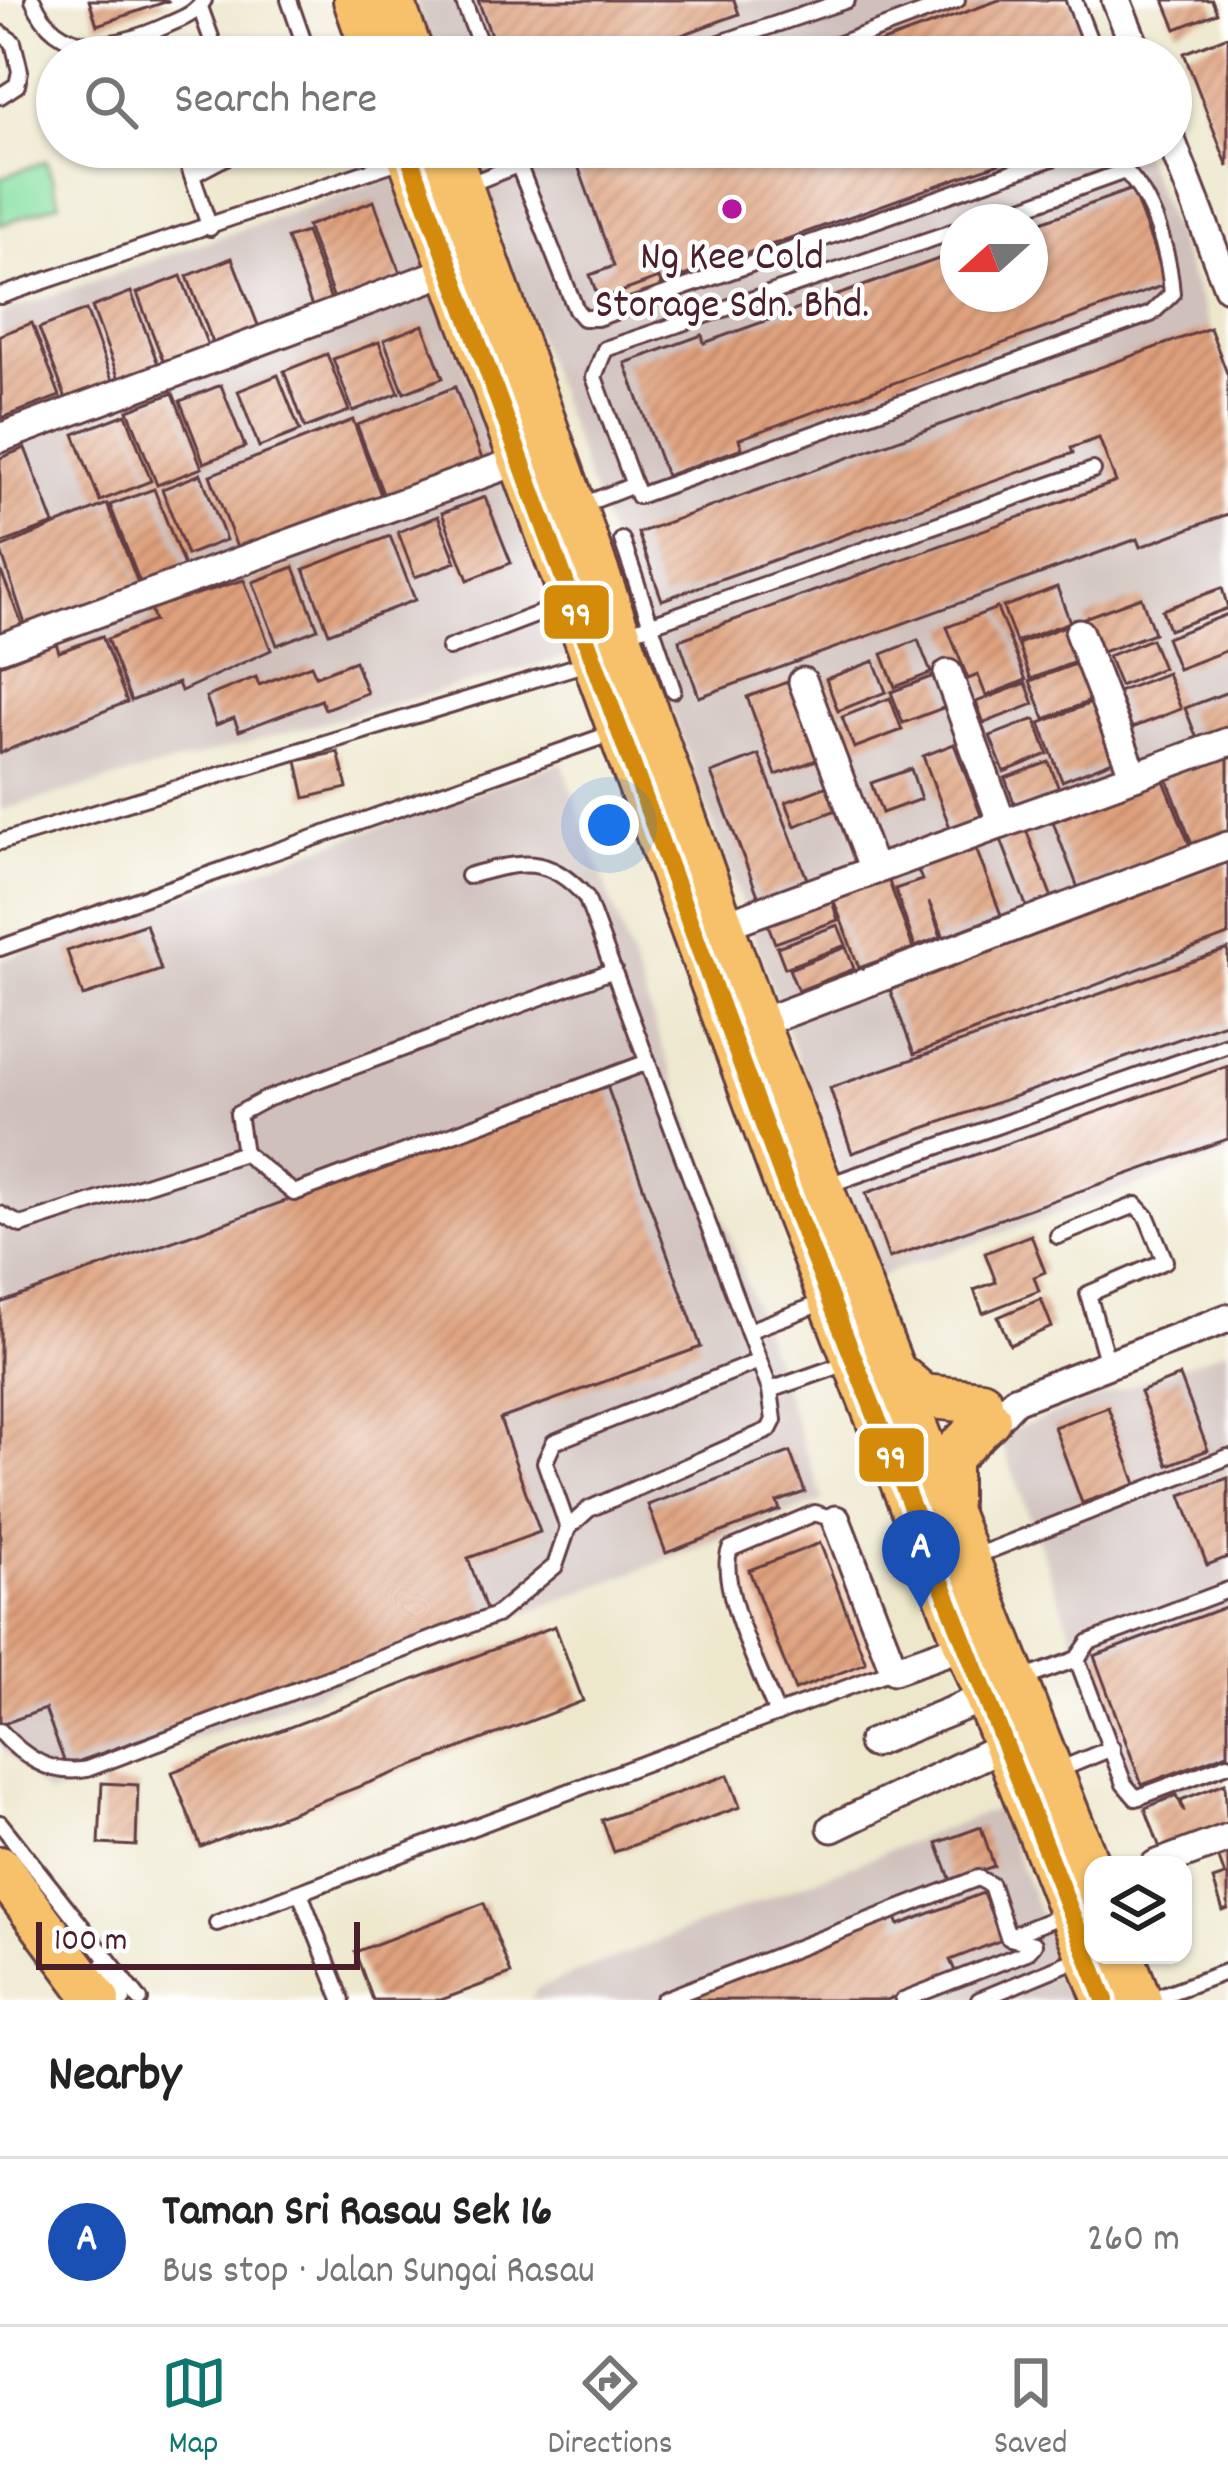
<!DOCTYPE html>
<meta charset="utf-8">
<style>
body{margin:0;font-family:Dekko,sans-serif;background:#f2f2f2;color:#222}
.controls{position:absolute;right:36px;bottom:36px;display:grid;overflow:hidden;border-radius:24px;box-shadow:0 3px 9px #0004}
.controls button{width:108px;height:108px;display:grid;place-items:center;padding:0;border:0;border-bottom:3px solid #e0e0e0;background:#fff;color:#222;font:60px sans-serif}
.compass{position:absolute;left:940px;top:204px;width:108px;height:108px;border-radius:50%;background:#fff;box-shadow:0 3px 9px #0004;rotate:249deg}
.scale{position:absolute;left:36px;bottom:30px;width:324px;box-sizing:border-box;padding-left:12px;border:6px solid #4a1f2b;border-top:0;font-size:33px;line-height:42px;white-space:nowrap;color:#4a1f2b;-webkit-text-stroke:9px #fff;paint-order:stroke}
.you{position:absolute;left:609px;top:825px;width:42px;height:42px;margin:-30px;border:9px solid #fff;border-radius:50%;background:#1a73e8;box-shadow:0 0 0 18px #1a73e833}
.badge{display:grid;place-items:center;width:78px;height:78px;border-radius:50%;background:#0f766e;color:#fff;font-size:39px;font-weight:700}
.pin{position:absolute;translate:-50% -99px;filter:drop-shadow(0 3px 6px #0008)}
.pin::after{content:'';position:absolute;top:63px;width:42px;height:36px;background:inherit;clip-path:polygon(0 0,100% 0,50% 100%)}
.list{margin:0;padding:0;list-style:none}
h2{display:flex;justify-content:space-between;align-items:center;height:156px;margin:0;padding:0 48px;font-size:51px}
h2 small{font-size:39px;font-weight:400;color:#767676}
.list li{display:grid;grid-template-columns:78px 1fr auto;gap:36px;align-items:center;box-sizing:border-box;height:168px;padding:0 48px;border-top:3px solid #e0e0e0}
.list b{display:block;font-size:45px;white-space:nowrap}
.list p{margin:0;font-size:39px;white-space:nowrap;color:#767676}
.list em{font-size:39px;font-style:normal;color:#767676}
.icon{flex:none;width:66px;height:66px;fill:none;stroke:currentColor;stroke-width:2;stroke-linecap:round;stroke-linejoin:round}
.map{position:relative;flex:none;width:1228px;height:2000px;overflow:hidden}
.search{position:absolute;background:#fff;box-shadow:0 3px 9px #0004;left:36px;right:36px;top:36px;height:132px;display:flex;align-items:center;gap:30px;box-sizing:border-box;padding:0 42px;border-radius:66px;color:#767676;font-size:45px}
.sheet{height:324px;background:#fff}
nav{display:flex;justify-content:space-around;align-items:center;box-sizing:border-box;height:168px;border-top:3px solid #e0e0e0;background:#fff;font-size:33px;color:#767676}
nav a{display:grid;justify-items:center;gap:6px}
nav .on{color:#0f766e}
.map>svg:first-child{display:block}
.built{fill:#f3d4bf}
.industrial{fill:#cfc0bb;fill-rule:evenodd}
.green{fill:#8be1a4;stroke:#6a8068;stroke-width:3}
.building{fill:url(#building-hatch)}
.lines{fill:none;stroke-linecap:round;stroke-linejoin:round}
.service-casing{stroke:#623d43;stroke-width:20}
.minor-casing{stroke:#623d43;stroke-width:33}
.primary-casing{stroke:#623d43;stroke-width:48}
.trunk-casing{stroke:#623d43;stroke-width:48}
.service{stroke:#fff;stroke-width:14}
.minor{stroke:#fff;stroke-width:27}
.primary{stroke:#f6c16b;stroke-width:42}
.trunk{stroke:#f6c16b;stroke-width:42}
.bus-1-casing{stroke:#fff;stroke-width:27}
.bus-1{stroke:#d48b09;stroke-width:18}
.poi-dot{fill:#b5179e;stroke:#fff;stroke-width:4.5}
.labels{text-anchor:middle;stroke-width:9;stroke-linejoin:round;paint-order:stroke}
.poi-label{font-size:42px;fill:#4a1f2b;stroke:#fff}
.line-badge{stroke:#fff;stroke-width:4.5}
.badge-label{font-size:33px;text-anchor:middle;font-weight:bold;fill:#fff}
</style>
<div class="map">
<svg width="1228" height="2000" viewBox="0 0 1228 2000">
<defs>
<pattern id="building-hatch" width="6" height="6" patternUnits="userSpaceOnUse" patternTransform="scale(3)"><rect width="6" height="6" fill="#dfa17d"/><path d="M-1 1l2-2M0 6l6-6M5 7l2-2" fill="none" stroke="#b78367"/></pattern>
</defs>
<rect width="100%" height="100%" fill="#fff"/>
<filter id="ink" filterUnits="userSpaceOnUse"><feTurbulence type="fractalNoise" baseFrequency=".00833" numOctaves="2"/><feDisplacementMap in="SourceGraphic" scale="24" xChannelSelector="R" yChannelSelector="G"/><feConvolveMatrix kernelMatrix="1 2 1 2 8 2 1 2 1" color-interpolation-filters="sRGB"/></filter>
<filter id="wash" filterUnits="userSpaceOnUse"><feTurbulence type="fractalNoise" baseFrequency=".004" numOctaves="4" result="noise"/><feDisplacementMap in="SourceGraphic" scale="48" xChannelSelector="R" yChannelSelector="G"/><feGaussianBlur stdDeviation="2.7" result="paint"/><feColorMatrix in="noise" values="0 0 0 0 0 0 0 0 0 0 0 0 0 0 0 0 0 1.4 0 .05"/><feComposite in="paint" operator="in"/></filter>
<g filter="url(#wash)">
<rect width="100%" height="100%" fill="#ede7cc"/>
<polygon class="built" points="818,1522 828,1526 882,1668 780,1706 733,1577 732,1557"/>
<g class="industrial">
<polygon points="415,0 1082,0 1104,57 436,57"/>
<path d="M468,147H1140L1228,371V1154L877,1277ZM958,222H1030V294H958Z"/>
<polygon points="395,176 569,656 0,810 0,314"/>
<polygon points="562,762 823,1500 48,1795 0,1746 0,961"/>
<polygon points="1228,1349 1228,1773 1136,1807 999,1435"/>
<polygon points="997,1808 1074,2000 532,2000 536,1989"/>
</g>
<polygon class="green" points="46,161 60,203 0,225 0,178"/>
<g id="blocks">
<g class="building">
<polygon points="89,0 167,0 168,1 97,25"/>
<polygon points="478,0 734,0 739,14 622,57 499,57"/>
<polygon points="999,0 1070,0 1090,57 841,57"/>
<polygon points="1164,0 1212,0 1217,13 1176,29"/>
<polygon points="1228,36 1228,167 1184,53"/>
<polygon points="587,147 1042,147 1042,148 661,284 659,278 599,300 590,275 614,266 573,152"/>
<polygon points="1132,189 1167,284 739,439 742,448 666,476 625,363 702,335 704,343 958,252 958,294 1030,294 1030,226"/>
<polygon points="374,201 400,273 394,283 336,304 307,226"/>
<polygon points="306,232 334,308 315,315 287,238"/>
<polygon points="232,258 261,333 216,351 187,276"/>
<polygon points="181,276 210,351 166,368 137,293"/>
<polygon points="131,292 161,372 122,387 92,307"/>
<polygon points="86,310 116,391 70,409 39,328"/>
<polygon points="32,323 60,396 2,418 0,335"/>
<polygon points="423,325 443,378 404,393 384,340"/>
<polygon points="1210,328 1228,376 1228,514 1140,547 1137,539 699,697 679,640 1116,482 1099,438 1071,448 1073,453 662,600 638,533"/>
<polygon points="379,342 399,393 353,411 333,359"/>
<polygon points="327,354 349,411 305,428 284,371"/>
<polygon points="278,375 300,431 259,447 238,391"/>
<polygon points="221,385 245,447 204,463 180,401"/>
<polygon points="455,387 484,464 385,499 357,425"/>
<polygon points="173,393 202,468 157,485 128,410"/>
<polygon points="126,414 151,481 100,501 74,434"/>
<polygon points="353,420 382,498 239,553 210,475"/>
<polygon points="25,448 54,524 0,544 0,458"/>
<polygon points="201,474 226,540 187,555 162,489"/>
<polygon points="154,489 184,566 140,583 110,505"/>
<polygon points="485,497 511,563 468,580 442,513"/>
<polygon points="107,504 138,583 26,627 0,548"/>
<polygon points="438,516 456,562 415,577 398,532"/>
<polygon points="390,536 415,600 329,633 304,569"/>
<polygon points="294,567 318,629 277,645 253,582"/>
<polygon points="0,569 23,627 0,635"/>
<polygon points="244,580 271,650 181,691 178,683 131,701 107,639 154,621 150,608"/>
<polygon points="1057,587 1070,622 1016,642 1003,607"/>
<polygon points="1222,588 1228,608 1169,630 1162,610"/>
<polygon points="1141,597 1154,633 1097,654 1084,618"/>
<polygon points="997,608 1026,680 986,696 978,675 968,679 947,627"/>
<polygon points="1228,614 1228,650 1178,669 1166,638"/>
<polygon points="1070,624 1083,659 1031,679 1018,644"/>
<polygon points="102,636 127,702 0,753 0,665 56,643 59,652"/>
<polygon points="1151,639 1163,668 1120,686 1108,656"/>
<polygon points="918,640 931,673 895,687 882,654"/>
<polygon points="355,661 367,693 325,709 321,700 239,731 234,718 216,725 206,697 256,677 259,685 311,665 316,676"/>
<polygon points="874,661 886,692 838,711 826,679"/>
<polygon points="1083,661 1098,698 1045,719 1030,681"/>
<polygon points="1167,673 1181,709 1132,728 1118,692"/>
<polygon points="939,674 951,705 903,723 891,692"/>
<polygon points="798,678 827,756 776,775 747,697"/>
<polygon points="1026,683 1034,704 984,723 976,702"/>
<polygon points="1228,692 1228,729 1198,741 1185,708"/>
<polygon points="890,698 902,730 854,748 842,717"/>
<polygon points="1091,703 1113,761 1062,781 1040,723"/>
<polygon points="1035,719 1048,754 1004,772 990,736"/>
<polygon points="954,744 982,818 951,830 923,756"/>
<polygon points="338,752 347,788 305,798 297,761"/>
<polygon points="759,755 807,879 759,898 711,773"/>
<polygon points="1221,758 1228,759 1228,836 1193,847 1166,776"/>
<polygon points="1049,762 1060,792 1016,808 1005,778"/>
<polygon points="911,769 921,799 882,813 871,783"/>
<polygon points="1163,778 1190,846 1078,888 1053,822"/>
<polygon points="838,782 847,806 795,826 786,802"/>
<polygon points="1025,827 1052,898 1027,908 1000,837"/>
<polygon points="975,846 1001,915 944,937 929,902 941,937 915,947 895,889 922,880 917,868"/>
<polygon points="1228,862 1228,935 914,1054 890,990"/>
<polygon points="887,876 913,948 859,968 832,896"/>
<polygon points="831,898 838,920 775,943 767,922"/>
<polygon points="146,924 161,970 83,996 67,951"/>
<polygon points="838,925 846,945 785,968 777,947"/>
<polygon points="846,947 854,969 798,991 789,969"/>
<polygon points="1228,949 1228,1022 852,1153 830,1088"/>
<polygon points="1228,1066 1228,1139 889,1258 866,1193"/>
<polygon points="607,1086 701,1347 500,1419 540,1532 468,1558 488,1615 66,1766 45,1709 0,1725 0,1303"/>
<polygon points="1031,1235 1045,1272 1034,1277 1039,1291 983,1313 974,1290 996,1282 985,1253"/>
<polygon points="1041,1299 1052,1327 1010,1345 998,1317"/>
<polygon points="1180,1376 1208,1450 1168,1465 1140,1392"/>
<polygon points="1108,1407 1136,1484 1082,1503 1054,1427"/>
<polygon points="790,1452 805,1492 777,1502 780,1510 666,1553 648,1505"/>
<polygon points="1228,1478 1228,1557 1207,1565 1181,1495"/>
<polygon points="820,1543 866,1663 795,1690 749,1570"/>
<polygon points="1228,1606 1228,1753 1142,1785 1094,1656"/>
<polygon points="555,1626 583,1701 201,1847 172,1772"/>
<polygon points="728,1775 740,1807 614,1852 602,1820"/>
<polygon points="102,1783 138,1785 136,1846 99,1844"/>
<polygon points="1225,1783 1228,1836 1199,1847 1194,1835 1160,1848 1145,1808 1177,1795 1184,1812 1181,1800"/>
<polygon points="981,1827 994,1866 951,1881 937,1843"/>
<polygon points="1228,1849 1228,1909 1223,1911 1213,1880 1225,1876 1217,1853"/>
<polygon points="983,1893 1002,1940 950,1960 956,1973 887,2000 698,2000 694,1989 893,1911 899,1925"/>
<polygon points="484,1903 511,1974 441,2000 373,2000 355,1952"/>
</g>
</g>
</g>
<g filter="url(#ink)">
<use href="#blocks" fill-opacity="0" stroke="#623d43" stroke-width="3"/>
<g class="lines">
<defs>
<g id="service">
<path d="M33,0C58,60 116,48 165,26C180,19 195,15 204,0"/>
<polyline points="289,0 309,57"/>
<polyline points="463,0 485,57"/>
<polyline points="1074,0 1096,57"/>
<polyline points="200,7 218,57"/>
<polyline points="0,33 13,42 20,71 17,85 0,96"/>
<polyline points="141,36 149,57"/>
<polyline points="679,57 847,0"/>
<polyline points="804,57 957,0"/>
<polyline points="182,147 210,228"/>
<polyline points="518,164 576,310 583,318 597,318 1084,147"/>
<polyline points="192,175 245,147"/>
<polyline points="467,185 563,147"/>
<path d="M958,230L605,349L594,377L638,496L1151,314L1172,294C1169,253 1154,200 1125,171L983,222"/>
<polyline points="0,296 405,159"/>
<polyline points="577,507 634,485"/>
<polyline points="622,540 673,690"/>
<polyline points="623,634 1093,470"/>
<polyline points="449,648 565,604"/>
<polyline points="0,842 587,663"/>
<polyline points="0,948 613,733"/>
<polyline points="614,970 264,1100 238,1114 244,1153 294,1193 648,1062"/>
<polyline points="825,1186 1228,1045"/>
<polyline points="0,1214 21,1225 244,1153"/>
<polyline points="1058,1236 1136,1205 1147,1217 1165,1261 1088,1294 1108,1364"/>
<polyline points="748,1331 827,1301"/>
<polyline points="770,1390 850,1362"/>
<polyline points="568,1528 545,1462 554,1442 759,1361"/>
<polyline points="973,1557 1228,1457"/>
<polyline points="1228,1590 1089,1642 1077,1659 1124,1784 1136,1798 1228,1764"/>
<polyline points="1020,1680 1077,1659"/>
<path d="M777,1714C763,1677 716,1585 730,1549L815,1513L836,1520"/>
<path d="M0,1731C23,1757 51,1776 87,1769L496,1615L555,1566L568,1528L589,1509L769,1430L774,1420L770,1390L586,897C547,854 521,861 468,876"/>
<polyline points="1056,1771 1112,1748"/>
<polyline points="0,1823 140,2000"/>
<polyline points="300,1893 342,2000"/>
<polyline points="217,1923 894,1670"/>
<polyline points="104,1964 123,2000"/>
<polyline points="663,2000 978,1878 991,1885 1008,1937 1065,1914"/>
<polyline points="903,2000 1027,1952 1034,1944 1010,1938"/>
<polyline points="979,2000 1082,1957"/>
<polyline points="1149,2000 1228,1971"/>
</g>
<g id="minor">
<polyline points="1116,0 1139,57"/>
<polyline points="1171,140 1228,287"/>
<polyline points="0,438 450,270"/>
<polyline points="1079,633 1134,776"/>
<polyline points="0,648 518,461"/>
<polyline points="948,674 1002,824"/>
<polyline points="803,682 874,870"/>
<polyline points="721,926 1228,742"/>
<polyline points="757,1024 1228,846"/>
<polyline points="973,1424 1003,1413 1015,1400 1228,1318"/>
<polyline points="836,1520 894,1670 965,1645"/>
<polyline points="872,1743 986,1697"/>
<polyline points="832,1828 1005,1745"/>
<polyline points="1155,1865 1228,1838"/>
</g>
<g id="primary">
<polyline points="355,0 375,57"/>
<polyline points="392,0 413,57"/>
<polyline points="406,147 791,1199 1105,2000"/>
<polyline points="447,147 757,1024 1093,1878"/>
<polyline points="890,1368 923,1396 981,1402"/>
<polyline points="949,1502 949,1458 989,1419"/>
<polyline points="1122,1955 1140,2000"/>
</g>
<polyline id="trunk" points="0,1868 98,2000"/>
</defs>
<use href="#service" class="service-casing"/>
<use href="#minor" class="minor-casing"/>
<use href="#primary" class="primary-casing"/>
<use href="#trunk" class="trunk-casing"/>
<use href="#service" class="service"/>
<use href="#minor" class="minor"/>
<use href="#primary" class="primary"/>
<use href="#trunk" class="trunk"/>
<defs>
<polyline id="bus-1" points="406,147 791,1199 1105,2000"/>
</defs>
<use href="#bus-1" class="bus-1-casing"/>
<use href="#bus-1" class="bus-1"/>
</g>
</g>
<circle class="poi-dot" cx="732" cy="209" r="12"/>
<g class="labels">
<g class="poi-label">
<text x="732" y="268">Ng Kee Cold<tspan x="732" dy="48">Storage Sdn. Bhd.</tspan></text>
</g>
</g>
<g class="line-badge">
<rect x="542" y="583" width="69" height="58" rx="12" fill="#d48b09"/>
<rect x="857" y="1426" width="69" height="58" rx="12" fill="#d48b09"/>
</g>
<g class="badge-label">
<text x="576" y="624">99</text>
<text x="891" y="1467">99</text>
</g>
</svg>
<div class="controls">
<button><svg class="icon" aria-label="layers" viewBox="0 0 24 24"><path d="M12 4l9 5-9 5-9-5zM3 14l9 5 9-5"/></svg></button>
</div>
<svg class="compass" viewBox="-18 -18 36 36"><path d="M0-13l5 13h-10z" fill="#e53935"/><path d="M0 13l5-13h-10z" fill="#767676"/></svg>
<div class="scale">100 m</div>
<div class="you"></div>
<div class="pin badge" style="left:921px;top:1609px;background:#1a4fb4">A</div>
<div class="search"><svg class="icon" aria-label="search" viewBox="0 0 24 24"><circle cx="10" cy="10" r="6"/><path d="M15 15l6 6"/></svg>Search here</div>
</div>
<section class="sheet">
<h2>Nearby<small></small></h2>
<ul class="list">
<li><span class="badge" style="background:#1a4fb4">A</span><div><b>Taman Sri Rasau Sek 16</b><p>Bus stop · Jalan Sungai Rasau</p></div><em>260 m</em></li>
</ul>
</section>
<nav>
<a class="on"><svg class="icon" aria-label="map" viewBox="0 0 24 24"><path d="M3 6l6-2 6 2 6-2v14l-6 2-6-2-6 2zM9 4v14M15 6v14"/></svg>Map</a>
<a><svg class="icon" aria-label="directions" viewBox="0 0 24 24"><path d="M12 3l9 9-9 9-9-9zM9 14v-3h6M13 9l2 2-2 2"/></svg>Directions</a>
<a><svg class="icon" aria-label="saved" viewBox="0 0 24 24"><path d="M7 4h10v16l-5-4-5 4z"/></svg>Saved</a>
</nav>
